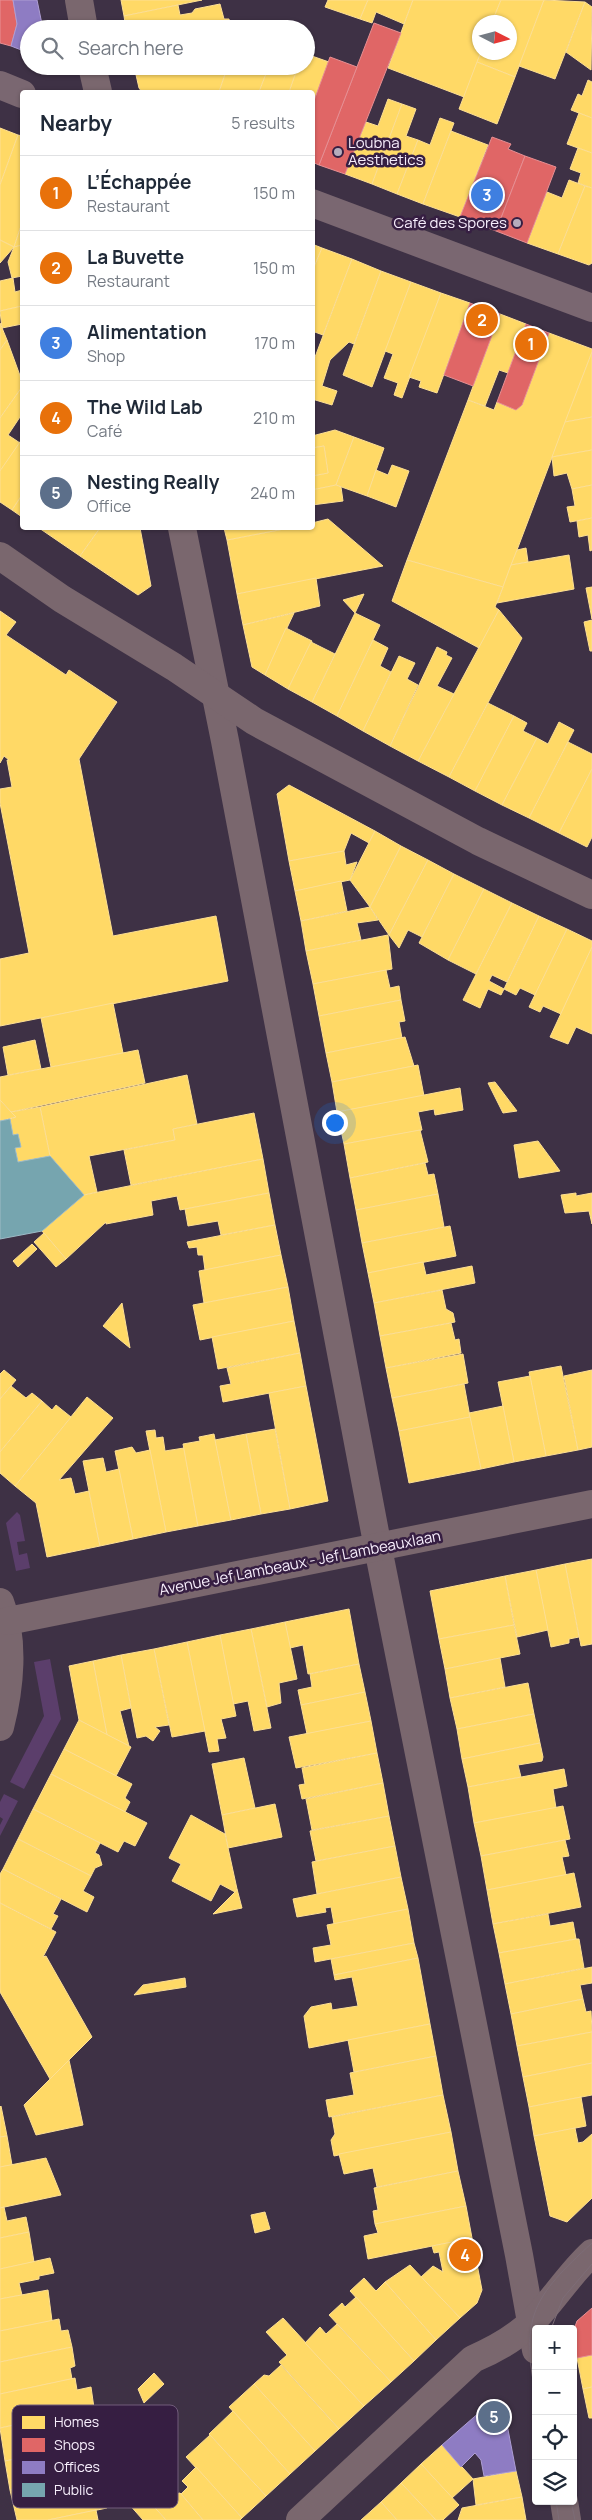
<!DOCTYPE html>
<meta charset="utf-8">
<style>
body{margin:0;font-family:Manrope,sans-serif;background:#f2f2f3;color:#1f2937}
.controls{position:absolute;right:15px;bottom:15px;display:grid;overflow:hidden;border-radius:5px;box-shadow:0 1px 4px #0004}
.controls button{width:45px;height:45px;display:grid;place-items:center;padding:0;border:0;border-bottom:1px solid #e0e1e3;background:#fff;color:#1f2937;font:25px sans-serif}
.compass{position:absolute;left:472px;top:15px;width:45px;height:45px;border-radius:50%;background:#fff;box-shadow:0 1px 4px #0004;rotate:96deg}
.you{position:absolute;left:334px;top:1122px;width:18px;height:18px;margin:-12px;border:4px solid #fff;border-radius:50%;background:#1a73e8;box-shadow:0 0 0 8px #1a73e833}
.badge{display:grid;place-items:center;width:32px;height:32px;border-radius:50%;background:#636473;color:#fff;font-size:16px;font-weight:700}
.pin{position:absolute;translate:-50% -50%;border:2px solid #fff;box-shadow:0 1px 5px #0006}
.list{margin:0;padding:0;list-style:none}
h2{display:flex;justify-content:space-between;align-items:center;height:65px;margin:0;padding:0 20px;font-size:21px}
h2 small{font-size:16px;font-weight:400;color:#747a83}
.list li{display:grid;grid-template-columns:32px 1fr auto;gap:15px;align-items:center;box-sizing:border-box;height:75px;padding:0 20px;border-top:1px solid #e0e1e3}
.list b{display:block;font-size:19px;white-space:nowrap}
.list p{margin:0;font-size:16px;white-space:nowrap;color:#747a83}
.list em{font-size:16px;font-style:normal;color:#747a83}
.icon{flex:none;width:28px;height:28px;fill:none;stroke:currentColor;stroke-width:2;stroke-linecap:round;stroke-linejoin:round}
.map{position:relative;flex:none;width:592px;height:2520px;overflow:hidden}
.search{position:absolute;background:#fff;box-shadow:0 1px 4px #0004;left:20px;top:20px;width:295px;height:55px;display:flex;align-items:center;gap:12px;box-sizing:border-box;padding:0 18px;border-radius:28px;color:#747a83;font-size:19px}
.panel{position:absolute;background:#fff;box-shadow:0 1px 4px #0004;left:20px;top:90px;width:295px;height:440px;border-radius:5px}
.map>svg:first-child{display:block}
.green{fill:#5b3e6b}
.homes{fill:#ffd966;stroke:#fddf93}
.shops{fill:#e06666;stroke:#e78f93}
.offices{fill:#8e7cc3;stroke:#ae9ed4}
.public{fill:#76a5af;stroke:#9dbbc6}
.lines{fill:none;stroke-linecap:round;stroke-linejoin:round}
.minor{stroke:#7a676e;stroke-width:28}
.major{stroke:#7a6771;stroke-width:28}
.tram{stroke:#7d6d77;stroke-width:1}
.poi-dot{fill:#b6acbc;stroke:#361e42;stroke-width:2}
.labels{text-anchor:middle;stroke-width:5;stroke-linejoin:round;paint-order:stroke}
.poi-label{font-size:15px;fill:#f7eefc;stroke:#361e42;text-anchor:start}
.street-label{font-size:15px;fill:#f7eefc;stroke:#361e42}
.key{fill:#361e42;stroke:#705c7a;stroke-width:1}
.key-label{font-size:14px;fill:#f7eefc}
</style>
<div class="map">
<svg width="592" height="2520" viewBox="0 0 592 2520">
<rect width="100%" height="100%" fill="#3e3145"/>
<g class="green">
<polygon points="17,1512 20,1515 25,1541 17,1542 19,1555 27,1553 30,1568 16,1571 6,1523"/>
<polygon points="50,1659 61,1719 24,1789 10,1782 44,1716 34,1662"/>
<polygon points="4,1794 18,1801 0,1836 0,1825 3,1819 0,1817 0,1802"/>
</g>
<g class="homes">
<polygon points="121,0 202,0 124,16"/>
<polygon points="328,0 368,0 360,19 325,7"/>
<polygon points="368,0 413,0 404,24 376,12 372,23 360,19"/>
<polygon points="413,0 501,0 492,22 480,22 481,52 464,97 388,68"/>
<polygon points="501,0 544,0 515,77 477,62 481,52 510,52 510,22 492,22"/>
<polygon points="544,0 585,2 555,79 519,66"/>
<polygon points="585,2 592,7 591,70 566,52"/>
<polygon points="220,4 224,19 229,19 231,29 126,29 124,16 178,5 180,15 192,13 195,9"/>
<polygon points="306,48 311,50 309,55 329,62 312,106 312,92 289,92 298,66 306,66"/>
<polygon points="477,62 515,77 497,124 459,109"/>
<polygon points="134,66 203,66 225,74 219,92 142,92 139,88"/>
<polygon points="228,66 269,66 259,92 219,92"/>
<polygon points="269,66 298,66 289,92 259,92"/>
<polygon points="588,80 592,82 592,118 571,110 578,94 582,96"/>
<polygon points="388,99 402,104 372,184 345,174 366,122 378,126"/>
<polygon points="402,104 416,109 406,136 418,140 397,194 372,184"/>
<polygon points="579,113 592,118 592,153 567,144"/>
<polygon points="440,118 454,123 423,204 397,194 418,140 430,145"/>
<polygon points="0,128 18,135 0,185"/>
<polygon points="451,131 488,145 460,217 423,204"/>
<polygon points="18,135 22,136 22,223 14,247 0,240 0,185"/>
<polygon points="578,148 592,153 592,188 578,183 581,173 570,169"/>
<polygon points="569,180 585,186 558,254 527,243 547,192 562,198"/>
<polygon points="585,186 592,188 592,263 589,265 558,254"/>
<polygon points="22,223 22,245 14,247"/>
<polygon points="0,240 14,247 0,263"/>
<polygon points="312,244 322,248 312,272"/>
<polygon points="22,245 22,276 12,278 8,262 14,247"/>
<polygon points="322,248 352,259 323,335 312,331 312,272"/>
<polygon points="352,259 381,271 354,344 349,342 330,360 322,386 337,391 332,405 312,399 312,365"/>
<polygon points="381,271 411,282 372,387 343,375"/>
<polygon points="13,278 15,292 22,290 22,306 0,311 0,281"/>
<polygon points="411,282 441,293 402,398 394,395 398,383 384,378 393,354 385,351"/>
<polygon points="441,293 470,303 437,393 419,387 421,381 409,377"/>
<polygon points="22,306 22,324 2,328 0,311"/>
<polygon points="500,314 526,324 508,373 499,370 485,406 468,400"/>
<polygon points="0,323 7,340 0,350"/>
<polygon points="549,333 592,349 592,352 503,587 407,560 468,400 494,410 497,402 516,410 522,405"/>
<polygon points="7,340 22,381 22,387 0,418 0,350"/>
<polygon points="592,352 592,417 565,422"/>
<polygon points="22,387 22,414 8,435 20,443 0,471 0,418"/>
<polygon points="592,417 592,450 552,457 565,422"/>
<polygon points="335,430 354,437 336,485 312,490 312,476 328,473 324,446 312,448 312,436"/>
<polygon points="354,437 384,448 367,496 336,485"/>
<polygon points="22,439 22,495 12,510 0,502 0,471"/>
<polygon points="324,446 328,473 312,476 312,448"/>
<polygon points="592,450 592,485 572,489 567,473 554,476 552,457"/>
<polygon points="392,465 409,471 396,507 367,496 376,470 388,475"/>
<polygon points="336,485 341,487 343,501 312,505 312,490"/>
<polygon points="592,485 592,518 570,522 567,507 575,506 572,489"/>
<polygon points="22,495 22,517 12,510"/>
<polygon points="592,518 592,550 590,551 588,535 579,537 577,521"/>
<polygon points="328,519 383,566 237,594 227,540 289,528 312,528 312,523"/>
<polygon points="39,528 100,528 80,556"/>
<polygon points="100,528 140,528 151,586 138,595 80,556"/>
<polygon points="224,528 289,528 227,540"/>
<polygon points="526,548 528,562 511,565 517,550"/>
<polygon points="569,555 574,589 497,603 511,565"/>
<polygon points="407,560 503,587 495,607 499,610 479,648 392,601"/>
<polygon points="316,578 320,606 243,625 237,594"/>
<polygon points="592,587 592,619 586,588"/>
<polygon points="364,594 355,613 343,600"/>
<polygon points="499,610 522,638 449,777 418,761"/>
<polygon points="0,611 16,622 6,635 66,675 69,670 117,702 79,759 113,936 216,916 228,981 0,1026 0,959 29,953 0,803 0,789 12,787 7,760 9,760 4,756 0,763"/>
<polygon points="294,613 265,675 252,667 243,625"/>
<polygon points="355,613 380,625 337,716 312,702"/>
<polygon points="592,620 592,651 590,651 584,622"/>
<polygon points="286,628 312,641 288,689 265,675"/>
<polygon points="373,640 388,648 380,666 391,672 363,731 337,716"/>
<polygon points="311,642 335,654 312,702 288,689"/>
<polygon points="437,647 447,652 446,655 452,658 437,686 454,694 418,761 390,746"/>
<polygon points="399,656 415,663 407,679 418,685 390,746 363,731"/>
<polygon points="488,703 514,716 475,791 449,777"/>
<polygon points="514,716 527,723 523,731 537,738 502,805 475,791"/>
<polygon points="559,722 574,730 529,818 502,805 537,738 548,744"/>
<polygon points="568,742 592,754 592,769 559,833 529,818"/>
<polygon points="592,769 592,837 587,847 559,833"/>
<polygon points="289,785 375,831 369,843 351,833 344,851 289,861 277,794"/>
<polygon points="375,831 401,846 370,907 350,880"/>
<polygon points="401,846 428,860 389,935 370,907"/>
<polygon points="344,851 346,865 357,862 350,880 295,891 289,861"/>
<polygon points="428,860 454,874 422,937 408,930 399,948 389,935"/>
<polygon points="454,874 484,889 448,960 419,943"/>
<polygon points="341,881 347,911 301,921 295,891"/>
<polygon points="484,889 512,903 476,974 448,960"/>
<polygon points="512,903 539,916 507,982 492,975 489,981 504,989 501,995 488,989 480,1008 463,1000"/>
<polygon points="370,907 378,920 357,923 361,940 306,951 301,921"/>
<polygon points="539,916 567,929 535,995 520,988 516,995 504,989"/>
<polygon points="567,929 592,941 592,947 561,1014 543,1006 540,1012 529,1007"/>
<polygon points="388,935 392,969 313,984 306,951"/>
<polygon points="592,947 592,1034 576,1027 568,1044 550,1037"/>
<polygon points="386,970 390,988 399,986 401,1000 319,1016 313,984"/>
<polygon points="401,1000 405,1021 399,1022 402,1038 326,1053 319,1016"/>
<polygon points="113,1003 123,1053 51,1067 41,1018"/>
<polygon points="405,1037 414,1066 332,1082 326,1053"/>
<polygon points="35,1040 41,1069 8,1075 3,1047"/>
<polygon points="138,1050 145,1083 11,1112 0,1100 0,1077"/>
<polygon points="418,1065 424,1096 337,1112 332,1082"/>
<polygon points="187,1075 197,1124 173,1129 175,1140 89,1156 97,1192 84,1195 50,1156 40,1107"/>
<polygon points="495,1082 517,1111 503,1113 488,1083"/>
<polygon points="460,1088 463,1110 435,1115 434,1109 418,1112 422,1130 344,1144 337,1112"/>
<polygon points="0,1100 11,1112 16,1117 0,1121"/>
<polygon points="40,1107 50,1156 18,1162 15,1148 21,1147 18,1134 13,1135 10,1119 16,1117 11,1112"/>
<polygon points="254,1113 263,1159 131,1185 124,1150 175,1140 173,1129"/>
<polygon points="420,1130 428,1162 350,1178 344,1144"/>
<polygon points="538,1141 560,1171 519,1178 514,1145"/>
<polygon points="263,1159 269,1193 180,1210 177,1196 151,1201 153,1215 106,1224 106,1222 66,1259 42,1231 84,1195"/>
<polygon points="425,1163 428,1175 434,1174 438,1194 356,1210 350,1178"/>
<polygon points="269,1193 275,1225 221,1235 218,1221 188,1226 185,1209"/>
<polygon points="576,1193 576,1196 592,1193 592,1224 589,1211 565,1213 561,1195"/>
<polygon points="438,1194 444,1227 362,1243 356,1210"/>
<polygon points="275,1225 281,1255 205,1270 203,1255 198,1255 197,1247 189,1248 187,1242"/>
<polygon points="450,1226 456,1256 368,1273 362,1243"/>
<polygon points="44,1233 66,1259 56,1267 34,1242"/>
<polygon points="32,1244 37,1249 18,1267 13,1261"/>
<polygon points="281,1255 288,1287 204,1303 199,1271"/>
<polygon points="423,1262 426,1275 472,1266 475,1283 374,1303 368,1273"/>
<polygon points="288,1287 294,1321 200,1340 193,1305"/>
<polygon points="442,1290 446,1309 453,1313 455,1322 380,1336 374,1303"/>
<polygon points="122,1303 130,1348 103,1326"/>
<polygon points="294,1321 300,1353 218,1369 212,1337"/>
<polygon points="451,1323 455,1340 459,1339 461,1353 386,1368 380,1336"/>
<polygon points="300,1353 306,1386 223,1402 220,1386 231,1384 227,1368"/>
<polygon points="463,1354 468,1383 392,1398 386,1368"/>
<polygon points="561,1366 578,1450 546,1456 529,1372"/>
<polygon points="4,1370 16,1380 0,1399 0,1374"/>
<polygon points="592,1370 592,1447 578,1450 564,1376"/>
<polygon points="530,1376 546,1456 514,1462 498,1382"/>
<polygon points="464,1384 470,1417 399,1431 392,1398"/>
<polygon points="11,1386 26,1398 32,1393 42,1401 0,1452 0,1399"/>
<polygon points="306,1386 328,1501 290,1509 269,1393"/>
<polygon points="87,1397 113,1418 59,1480 71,1478 75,1494 89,1491 100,1546 47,1557 36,1503 15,1486"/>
<polygon points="42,1401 52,1410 56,1405 71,1417 15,1486 0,1473 0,1452"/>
<polygon points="503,1406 514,1462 481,1469 469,1413"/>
<polygon points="470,1417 481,1469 409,1483 399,1431"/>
<polygon points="275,1429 290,1509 261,1514 246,1434"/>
<polygon points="155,1430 156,1438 163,1437 165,1451 184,1448 198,1526 166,1532 146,1431"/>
<polygon points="214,1434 231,1520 198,1526 183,1444 200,1441 199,1437"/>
<polygon points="246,1434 261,1514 231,1520 215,1440"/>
<polygon points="132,1447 136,1453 150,1450 166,1532 133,1539 115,1451"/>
<polygon points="103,1458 106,1472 119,1469 133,1539 100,1546 83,1461"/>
<polygon points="592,1559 592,1644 581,1646 565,1564"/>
<polygon points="565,1564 579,1637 569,1639 569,1643 551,1647 536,1570"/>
<polygon points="536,1570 548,1630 517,1637 505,1576"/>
<polygon points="505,1576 514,1625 439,1639 430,1591"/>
<polygon points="349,1609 359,1664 308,1674 303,1645 290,1648 285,1622"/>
<polygon points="285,1622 297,1679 279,1683 281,1703 267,1707 251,1629"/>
<polygon points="514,1625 520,1654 445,1669 439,1639"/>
<polygon points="251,1629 271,1728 254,1731 248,1701 233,1704 220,1635"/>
<polygon points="220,1635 236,1716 221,1719 226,1738 217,1739 219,1751 209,1752 187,1642"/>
<polygon points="187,1642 205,1731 172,1737 154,1649"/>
<polygon points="154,1649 169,1725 155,1727 160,1731 153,1741 146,1736 137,1738 121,1655"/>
<polygon points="121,1655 131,1708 120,1711 129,1746 107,1735 93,1661"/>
<polygon points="500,1658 505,1687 450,1698 445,1669"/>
<polygon points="93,1661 107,1735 79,1720 69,1666"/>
<polygon points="359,1664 365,1692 301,1705 298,1690 312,1687 310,1674"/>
<polygon points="528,1683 534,1714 457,1729 450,1698"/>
<polygon points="365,1692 371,1721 307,1734 301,1705"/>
<polygon points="534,1714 540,1743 462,1759 457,1729"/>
<polygon points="79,1720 131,1747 116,1776 64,1749"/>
<polygon points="371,1721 377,1753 296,1768 289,1737"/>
<polygon points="540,1743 543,1757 542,1761 518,1765 521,1777 468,1787 462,1759"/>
<polygon points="64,1749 132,1784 125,1798 130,1802 125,1812 51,1774"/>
<polygon points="377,1753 383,1783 302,1799 299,1785 305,1784 302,1768"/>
<polygon points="244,1758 255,1808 222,1815 212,1764"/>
<polygon points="564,1769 567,1786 553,1789 556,1808 474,1823 468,1787"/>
<polygon points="51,1774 147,1823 135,1846 124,1841 118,1852 33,1809"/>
<polygon points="383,1783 389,1816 312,1830 306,1799"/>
<polygon points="275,1804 282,1837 228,1848 222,1815"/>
<polygon points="563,1806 570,1839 481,1856 474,1823"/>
<polygon points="33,1809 100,1843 95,1853 99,1855 102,1865 95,1868 91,1876 18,1839"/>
<polygon points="191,1815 225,1834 237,1889 235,1892 220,1884 211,1901 172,1881 181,1864 169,1858"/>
<polygon points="389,1816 395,1846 316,1861 310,1831"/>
<polygon points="18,1839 91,1876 83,1891 94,1897 87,1912 3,1869"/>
<polygon points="565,1840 569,1856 562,1857 566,1875 487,1890 481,1856"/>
<polygon points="395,1846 401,1877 317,1894 312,1862"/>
<polygon points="3,1869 61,1899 53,1914 58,1916 51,1929 0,1903 0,1874"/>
<polygon points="574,1873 581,1907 493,1924 487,1890"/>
<polygon points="401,1877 408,1909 334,1924 331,1907 325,1908 326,1912 297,1917 293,1899"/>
<polygon points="237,1889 242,1908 213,1914 235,1892"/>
<polygon points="0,1903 56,1932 43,1957 46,1956 92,2037 50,2079 0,1992"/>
<polygon points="408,1909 414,1943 315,1962 313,1948 331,1945 327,1925"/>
<polygon points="548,1914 550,1926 573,1922 576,1939 499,1953 493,1924"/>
<polygon points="576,1939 579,1939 584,1968 505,1984 499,1953"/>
<polygon points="414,1943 418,1958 334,1975 331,1959"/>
<polygon points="418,1958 430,2024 309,2048 304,2016 311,2007 331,2003 332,2010 358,2006 352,1977 335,1980 334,1975"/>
<polygon points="592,1967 592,1983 580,1985 583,1999 511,2014 505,1984"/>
<polygon points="185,1978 186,1987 134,1995 143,1985"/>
<polygon points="583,1999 586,2012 591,2011 592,2032 517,2046 511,2014"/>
<polygon points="430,2024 436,2056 354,2072 348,2040"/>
<polygon points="592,2032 592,2063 523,2077 517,2046"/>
<polygon points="436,2056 443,2095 329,2117 326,2100 354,2095 350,2073"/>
<polygon points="69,2060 83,2125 36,2135 24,2105"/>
<polygon points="592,2063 592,2095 529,2107 523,2077"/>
<polygon points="443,2095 451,2132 334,2156 331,2140 335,2134 332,2117"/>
<polygon points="581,2097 586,2126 534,2136 529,2107"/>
<polygon points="1,2106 7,2136 0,2137 0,2107"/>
<polygon points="575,2128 578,2143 583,2142 592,2134 592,2198 567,2222 550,2216 534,2136"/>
<polygon points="451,2132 458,2171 377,2187 373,2168 344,2174 339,2154"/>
<polygon points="7,2136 12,2165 0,2167 0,2137"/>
<polygon points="46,2158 61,2195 0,2208 0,2167"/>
<polygon points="458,2171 466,2206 375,2224 373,2211 378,2210 374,2188"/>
<polygon points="466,2206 472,2238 368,2259 364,2236 378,2233 375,2224"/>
<polygon points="4,2207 7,2221 26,2217 29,2232 0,2238 0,2208"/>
<polygon points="265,2212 270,2229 255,2233 251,2215"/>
<polygon points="29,2232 34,2262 0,2269 0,2238"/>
<polygon points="472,2238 482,2290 477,2303 460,2318 421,2277 433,2266 443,2272 439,2252 434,2253 432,2246"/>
<polygon points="50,2258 54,2273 39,2276 39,2279 19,2283 22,2295 0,2299 0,2269"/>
<polygon points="410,2265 460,2318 436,2340 385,2282"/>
<polygon points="364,2278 376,2291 385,2282 436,2340 414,2361 350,2291"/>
<polygon points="48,2290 52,2321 0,2331 0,2299"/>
<polygon points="356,2297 414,2361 391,2382 329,2315 342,2303 345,2307"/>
<polygon points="283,2318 364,2406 339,2429 279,2362 287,2355 266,2332"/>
<polygon points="59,2319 61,2331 68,2330 72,2347 0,2362 0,2331"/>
<polygon points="337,2324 391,2382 364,2406 305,2343 320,2327 326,2334"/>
<polygon points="72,2347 75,2366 70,2368 72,2379 0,2394 0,2362"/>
<polygon points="592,2355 592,2387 583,2389 577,2358"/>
<polygon points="281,2365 339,2429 315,2451 254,2384 264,2375 269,2376"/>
<polygon points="154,2373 164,2384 144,2403 138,2389"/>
<polygon points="75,2378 77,2390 91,2387 94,2408 0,2428 0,2394"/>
<polygon points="254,2384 315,2451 290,2474 229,2407"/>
<polygon points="592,2387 592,2418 589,2418 583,2389"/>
<polygon points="80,2411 87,2445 5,2461 0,2428"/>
<polygon points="233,2411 290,2474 266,2496 209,2434"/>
<polygon points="210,2435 266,2496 242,2518 186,2457"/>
<polygon points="442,2445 473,2479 452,2498 421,2464"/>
<polygon points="80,2446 86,2475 10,2490 5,2461"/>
<polygon points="421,2464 459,2505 443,2520 436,2520 401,2483"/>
<polygon points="196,2467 242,2518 240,2520 203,2520 181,2494 188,2487 182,2481"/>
<polygon points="516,2471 522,2497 476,2505 473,2479"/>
<polygon points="100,2472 107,2508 48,2520 17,2520 10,2490"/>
<polygon points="401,2483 436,2520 397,2520 381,2502"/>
<polygon points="180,2493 181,2494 203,2520 166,2520 147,2499"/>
<polygon points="522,2497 526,2520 458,2520 462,2508"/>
<polygon points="147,2499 166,2520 143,2520 128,2503"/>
<polygon points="381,2502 397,2520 361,2520"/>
<polygon points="96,2510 98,2520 48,2520"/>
</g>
<g class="shops">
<polygon points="0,0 13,0 17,24 11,46 0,43"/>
<polygon points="374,23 401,33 345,174 319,165"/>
<polygon points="330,57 357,67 319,165 312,162 312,106"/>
<polygon points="492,137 511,144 508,149 525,156 496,231 460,217"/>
<polygon points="525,156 556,167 527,243 496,231"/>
<polygon points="470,303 500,314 473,386 444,375"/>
<polygon points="526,324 549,333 522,405 516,410 497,402"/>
<polygon points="592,2308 592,2355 577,2358 573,2332 577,2321"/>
</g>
<g class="offices">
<polygon points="13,0 37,0 43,29 29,29 29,53 11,46 17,24"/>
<polygon points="489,2404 504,2409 516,2471 484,2476 481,2460 475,2453 461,2467 442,2445"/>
</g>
<polygon class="public" points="10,1119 13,1135 18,1134 21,1147 15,1148 18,1162 50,1156 84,1195 42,1231 0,1239 0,1121"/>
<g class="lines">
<g class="minor">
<polyline points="79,0 84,29"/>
<polyline points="92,66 98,92"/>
<polyline points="182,528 225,741 378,1548 519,2255 536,2350"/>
<polyline points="0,556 62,599 174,667 254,721 478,841 592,895"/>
<path d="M0,1602C15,1640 10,1688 0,1727"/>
<polyline points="8,1621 592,1504"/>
<polyline points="564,2501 567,2520"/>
<path d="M300,2520L473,2359C494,2350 514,2339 531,2323C553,2301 569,2274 592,2253"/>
</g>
<g class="major">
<polyline points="0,85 22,94"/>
<polyline points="312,203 592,308"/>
</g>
<g class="tram">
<polyline points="551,2329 563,2298 592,2264"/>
<path d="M536,2397C520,2316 533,2297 592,2243"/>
<polyline points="556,2501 559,2520"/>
<polyline points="571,2501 575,2520"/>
</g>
</g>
<g class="poi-dot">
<circle cx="338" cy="152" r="5"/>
<circle cx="517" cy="223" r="5"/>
</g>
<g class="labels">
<g class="poi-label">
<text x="348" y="148">Loubna<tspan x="348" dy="17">Aesthetics</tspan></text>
<text x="507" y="228" text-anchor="end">Café des Spores</text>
</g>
<g class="street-label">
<text transform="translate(300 1563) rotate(-11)" y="5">Avenue Jef Lambeaux - Jef Lambeauxlaan</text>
</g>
</g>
<rect x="12" y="2405" width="166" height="103" rx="8" class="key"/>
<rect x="22" y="2416" width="23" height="13" fill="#ffd966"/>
<rect x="22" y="2438" width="23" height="14" fill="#e06666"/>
<rect x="22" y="2461" width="23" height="13" fill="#8e7cc3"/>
<rect x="22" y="2483" width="23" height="14" fill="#76a5af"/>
<g class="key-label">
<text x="54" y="2427">Homes</text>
<text x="54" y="2450">Shops</text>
<text x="54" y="2472">Offices</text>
<text x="54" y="2495">Public</text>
</g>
</svg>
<div class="controls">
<button>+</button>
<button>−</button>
<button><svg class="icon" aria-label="locate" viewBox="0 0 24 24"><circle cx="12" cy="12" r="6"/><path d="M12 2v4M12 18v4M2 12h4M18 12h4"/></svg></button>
<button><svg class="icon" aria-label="layers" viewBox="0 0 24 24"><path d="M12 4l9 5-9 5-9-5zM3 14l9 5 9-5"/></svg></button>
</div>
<svg class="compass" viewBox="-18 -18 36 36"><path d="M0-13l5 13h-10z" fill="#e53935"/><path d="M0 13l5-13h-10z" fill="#747a83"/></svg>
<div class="you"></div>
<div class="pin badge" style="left:531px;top:344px;background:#e8710a">1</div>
<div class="pin badge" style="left:482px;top:320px;background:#e8710a">2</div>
<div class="pin badge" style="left:487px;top:195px;background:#3f7fe0">3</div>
<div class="pin badge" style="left:465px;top:2255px;background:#e8710a">4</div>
<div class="pin badge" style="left:494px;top:2417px;background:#5c6f8a">5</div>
<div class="search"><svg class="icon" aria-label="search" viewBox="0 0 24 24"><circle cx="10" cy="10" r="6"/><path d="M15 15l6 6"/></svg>Search here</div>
<section class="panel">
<h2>Nearby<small>5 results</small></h2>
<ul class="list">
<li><span class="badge" style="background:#e8710a">1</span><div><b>L’Échappée</b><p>Restaurant</p></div><em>150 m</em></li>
<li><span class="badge" style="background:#e8710a">2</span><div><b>La Buvette</b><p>Restaurant</p></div><em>150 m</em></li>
<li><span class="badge" style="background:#3f7fe0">3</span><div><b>Alimentation</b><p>Shop</p></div><em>170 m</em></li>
<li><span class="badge" style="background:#e8710a">4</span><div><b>The Wild Lab</b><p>Café</p></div><em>210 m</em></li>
<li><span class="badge" style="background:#5c6f8a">5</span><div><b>Nesting Really</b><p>Office</p></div><em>240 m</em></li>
</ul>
</section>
</div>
